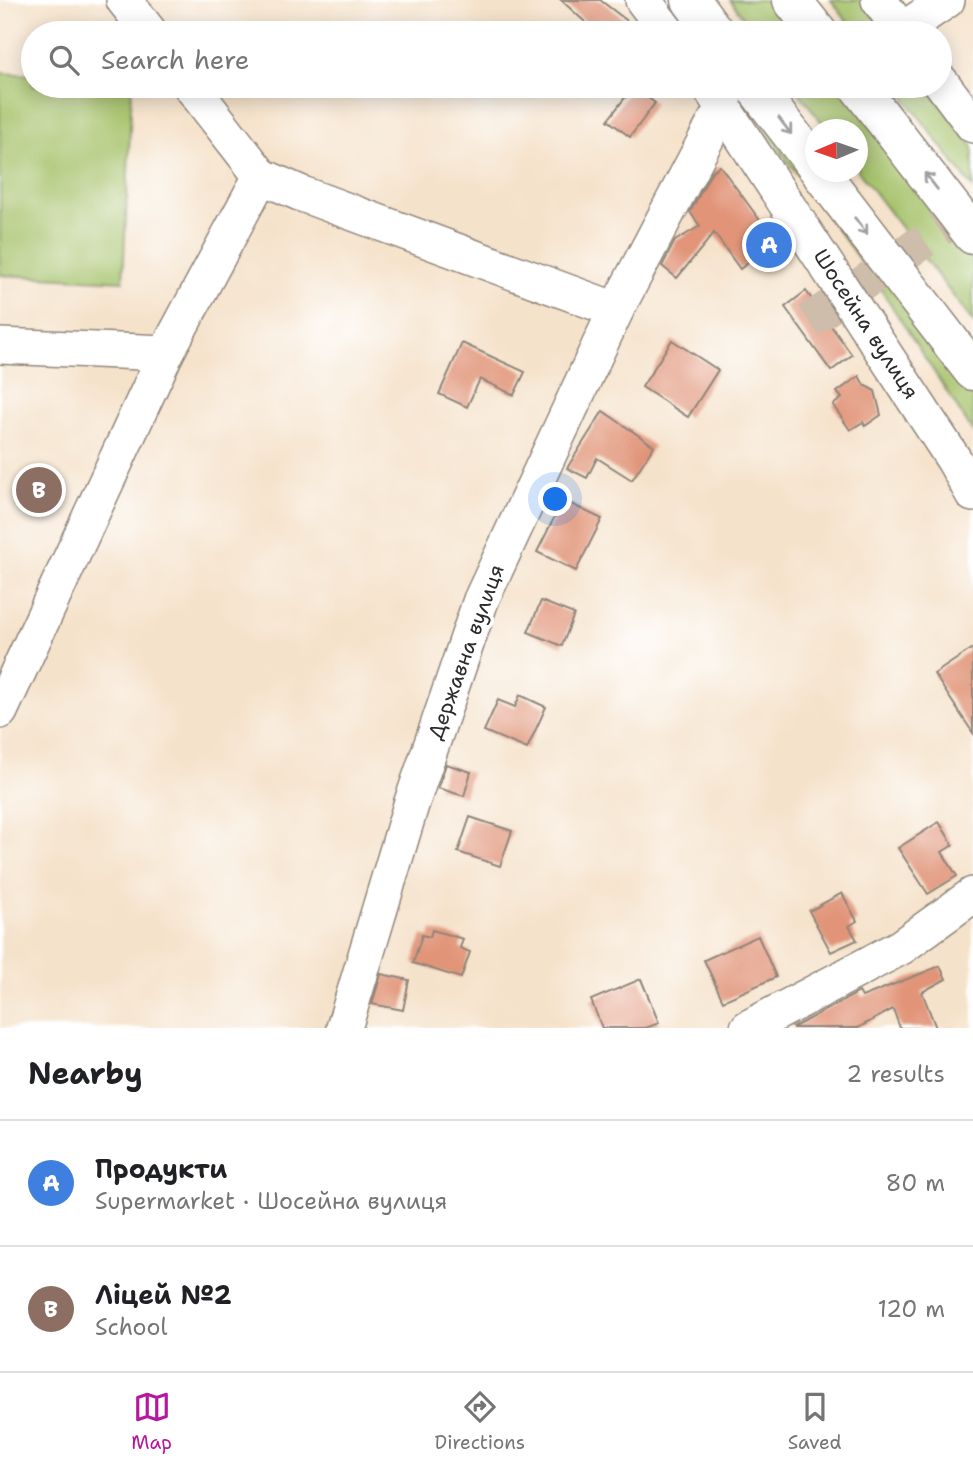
<!DOCTYPE html>
<meta charset="utf-8">
<style>
body{margin:0;font-family:"Shantell Sans",sans-serif;background:#f6f6f6;color:#202124}
.compass{position:absolute;left:805px;top:119px;width:63px;height:63px;border-radius:50%;background:#fff;box-shadow:0 4px 18px #0003;rotate:268deg}
.you{position:absolute;left:556px;top:500px;width:24px;height:24px;margin:-18px;border:5px solid #fff;border-radius:50%;background:#1a73e8;box-shadow:0 0 0 10px #1a73e833}
.badge{display:grid;place-items:center;width:46px;height:46px;border-radius:50%;background:#b5179e;color:#fff;font-size:23px;font-weight:700}
.pin{position:absolute;translate:-50% -50%;border:4px solid #fff;box-shadow:0 2px 7px #0006}
.list{margin:0;padding:0;list-style:none}
h2{display:flex;justify-content:space-between;align-items:center;height:91px;margin:0;padding:0 28px;font-size:30px}
h2 small{font-size:23px;font-weight:400;color:#757577}
.list li{display:grid;grid-template-columns:46px 1fr auto;gap:21px;align-items:center;box-sizing:border-box;height:126px;padding:0 28px;border-top:2px solid #e0e0e0}
.list b{display:block;font-size:26px;white-space:nowrap}
.list p{margin:0;font-size:23px;white-space:nowrap;color:#757577}
.list em{font-size:23px;font-style:normal;color:#757577}
.icon{flex:none;width:38px;height:38px;fill:none;stroke:currentColor;stroke-width:2;stroke-linecap:round;stroke-linejoin:round}
.map{position:relative;flex:none;width:973px;height:1028px;overflow:hidden}
.search{position:absolute;background:#fff;box-shadow:0 4px 18px #0003;left:21px;right:21px;top:21px;height:77px;display:flex;align-items:center;gap:18px;box-sizing:border-box;padding:0 24px;border-radius:38px;color:#757577;font-size:26px}
.sheet{height:343px;background:#fff}
nav{display:flex;justify-content:space-around;align-items:center;box-sizing:border-box;height:98px;border-top:2px solid #e0e0e0;background:#fff;font-size:19px;color:#757577}
nav a{display:grid;justify-items:center;gap:4px}
nav .on{color:#b5179e}
.map>svg:first-child{display:block}
.green{fill:#a4c168;stroke:#68764a;stroke-width:2}
.building{fill:#e19478}
.lines{fill:none;stroke-linecap:round;stroke-linejoin:round}
.minor-tunnel{stroke:#cdbdaa;stroke-width:35;stroke-dasharray:35 18;stroke-linecap:butt}
.minor-casing{stroke:#90867a;stroke-width:38}
.highway-casing{stroke:#90867a;stroke-width:41}
.minor{stroke:#fff;stroke-width:35}
.highway{stroke:#fff;stroke-width:38}
.oneway{stroke:#a0a0a0}
.labels{text-anchor:middle;stroke-width:7;stroke-linejoin:round;paint-order:stroke}
.street-label{font-size:21px;fill:#2b2b2b;stroke:#fff}
</style>
<div class="map">
<svg width="973" height="1028" viewBox="0 0 973 1028">
<rect width="100%" height="100%" fill="#fff"/>
<filter id="ink" filterUnits="userSpaceOnUse"><feTurbulence type="fractalNoise" baseFrequency=".0143" numOctaves="2"/><feDisplacementMap in="SourceGraphic" scale="14" xChannelSelector="R" yChannelSelector="G"/><feConvolveMatrix kernelMatrix="1 2 1 2 8 2 1 2 1" color-interpolation-filters="sRGB"/></filter>
<filter id="wash" filterUnits="userSpaceOnUse"><feTurbulence type="fractalNoise" baseFrequency=".00686" numOctaves="4" result="noise"/><feDisplacementMap in="SourceGraphic" scale="28" xChannelSelector="R" yChannelSelector="G"/><feGaussianBlur stdDeviation="1.57" result="paint"/><feColorMatrix in="noise" values="0 0 0 0 0 0 0 0 0 0 0 0 0 0 0 0 0 1.4 0 .05"/><feComposite in="paint" operator="in"/></filter>
<g filter="url(#wash)">
<rect width="100%" height="100%" fill="#f5e2ca"/>
<g class="green">
<polygon points="730,0 775,0 800,33 755,33"/>
<polygon points="831,0 861,0 886,33 856,33"/>
<polygon points="0,73 33,75 33,86 132,86 123,281 0,275"/>
<polygon points="733,86 747,86 973,391 973,432 880,288"/>
<polygon points="794,86 840,86 973,260 973,322 858,171 858,130 827,129"/>
<polygon points="896,86 926,86 973,147 973,188"/>
</g>
<g id="blocks">
<g class="building">
<polygon points="561,0 600,0 643,33 597,33"/>
<polygon points="633,87 655,103 630,137 608,120"/>
<polygon points="720,166 776,242 740,269 714,233 677,278 662,266 675,241 700,226 690,212 712,171"/>
<polygon points="806,291 852,355 831,371 785,307"/>
<polygon points="672,340 718,370 688,417 642,387"/>
<polygon points="462,343 525,372 514,395 480,379 467,407 439,394"/>
<polygon points="859,376 864,385 875,391 881,415 865,426 863,422 850,430 833,405 842,398 837,392"/>
<polygon points="603,411 654,446 632,480 597,458 587,478 567,468"/>
<polygon points="563,500 602,519 576,571 537,552"/>
<polygon points="541,601 574,614 562,646 528,632"/>
<polygon points="973,648 973,733 934,674"/>
<polygon points="520,695 546,707 527,749 484,731 498,700 515,707"/>
<polygon points="446,764 471,772 464,796 438,788"/>
<polygon points="470,817 512,831 500,866 458,852"/>
<polygon points="939,822 953,845 942,852 957,876 928,894 898,848"/>
<polygon points="842,893 857,921 849,926 857,940 831,952 809,911"/>
<polygon points="432,930 463,939 460,948 470,952 461,978 413,963 422,935 430,937"/>
<polygon points="758,936 776,977 723,1001 704,960"/>
<polygon points="940,966 946,979 922,992 936,1028 900,1028 893,1009 858,1028 792,1028 859,992 862,997"/>
<polygon points="381,974 409,980 403,1010 372,1004"/>
<polygon points="641,979 659,1023 646,1028 602,1028 591,1000"/>
</g>
</g>
</g>
<g filter="url(#ink)">
<use href="#blocks" fill-opacity="0" stroke="#90867a" stroke-width="2"/>
<g class="lines">
<polyline class="minor-tunnel" points="809,321 973,206"/>
<defs>
<g id="minor">
<polyline points="124,0 150,33"/>
<polyline points="643,0 668,33"/>
<polyline points="879,0 903,33"/>
<polyline points="901,31 947,0"/>
<polyline points="940,81 973,125"/>
<polyline points="191,86 261,176 302,194 616,310"/>
<polyline points="709,86 954,460 973,494"/>
<polyline points="0,346 166,353"/>
<polyline points="0,711 166,353 261,176"/>
<polyline points="344,1028 411,805 481,600 616,310 724,105"/>
<polyline points="748,1028 901,947 973,895"/>
</g>
<g id="highway">
<polyline points="691,0 715,33"/>
<polyline points="792,0 818,33"/>
<polyline points="754,86 816,166"/>
<polyline points="858,86 973,235"/>
<polyline points="820,172 973,371"/>
</g>
</defs>
<use href="#minor" class="minor-casing"/>
<use href="#highway" class="highway-casing"/>
<use href="#minor" class="minor"/>
<use href="#highway" class="highway"/>
</g>
<defs><path id="oneway-shaft" d="M-6 0H5M1.5-3L5.5 0L1.5 3" fill="none" stroke-width="1.6" stroke-linecap="round" stroke-linejoin="round" transform="scale(1.75)"/></defs>
<g class="oneway">
<use href="#oneway-shaft" transform="translate(785 126) rotate(53)"/>
<use href="#oneway-shaft" transform="translate(931 181) rotate(-128)"/>
<use href="#oneway-shaft" transform="translate(861 226) rotate(53)"/>
</g>
</g>
<g class="labels">
<g class="street-label">
<text transform="translate(866 324) rotate(57)" y="7">Шосейна вулиця</text>
<text transform="translate(466 652) rotate(-70)" y="7">Державна вулиця</text>
</g>
</g>
</svg>
<svg class="compass" viewBox="-18 -18 36 36"><path d="M0-13l5 13h-10z" fill="#e53935"/><path d="M0 13l5-13h-10z" fill="#757577"/></svg>
<div class="you"></div>
<div class="pin badge" style="left:769px;top:245px;background:#3f7fe0">A</div>
<div class="pin badge" style="left:39px;top:490px;background:#8d6e63">B</div>
<div class="search"><svg class="icon" aria-label="search" viewBox="0 0 24 24"><circle cx="10" cy="10" r="6"/><path d="M15 15l6 6"/></svg>Search here</div>
</div>
<section class="sheet">
<h2>Nearby<small>2 results</small></h2>
<ul class="list">
<li><span class="badge" style="background:#3f7fe0">A</span><div><b>Продукти</b><p>Supermarket · Шосейна вулиця</p></div><em>80 m</em></li>
<li><span class="badge" style="background:#8d6e63">B</span><div><b>Ліцей №2</b><p>School</p></div><em>120 m</em></li>
</ul>
</section>
<nav>
<a class="on"><svg class="icon" aria-label="map" viewBox="0 0 24 24"><path d="M3 6l6-2 6 2 6-2v14l-6 2-6-2-6 2zM9 4v14M15 6v14"/></svg>Map</a>
<a><svg class="icon" aria-label="directions" viewBox="0 0 24 24"><path d="M12 3l9 9-9 9-9-9zM9 14v-3h6M13 9l2 2-2 2"/></svg>Directions</a>
<a><svg class="icon" aria-label="saved" viewBox="0 0 24 24"><path d="M7 4h10v16l-5-4-5 4z"/></svg>Saved</a>
</nav>
